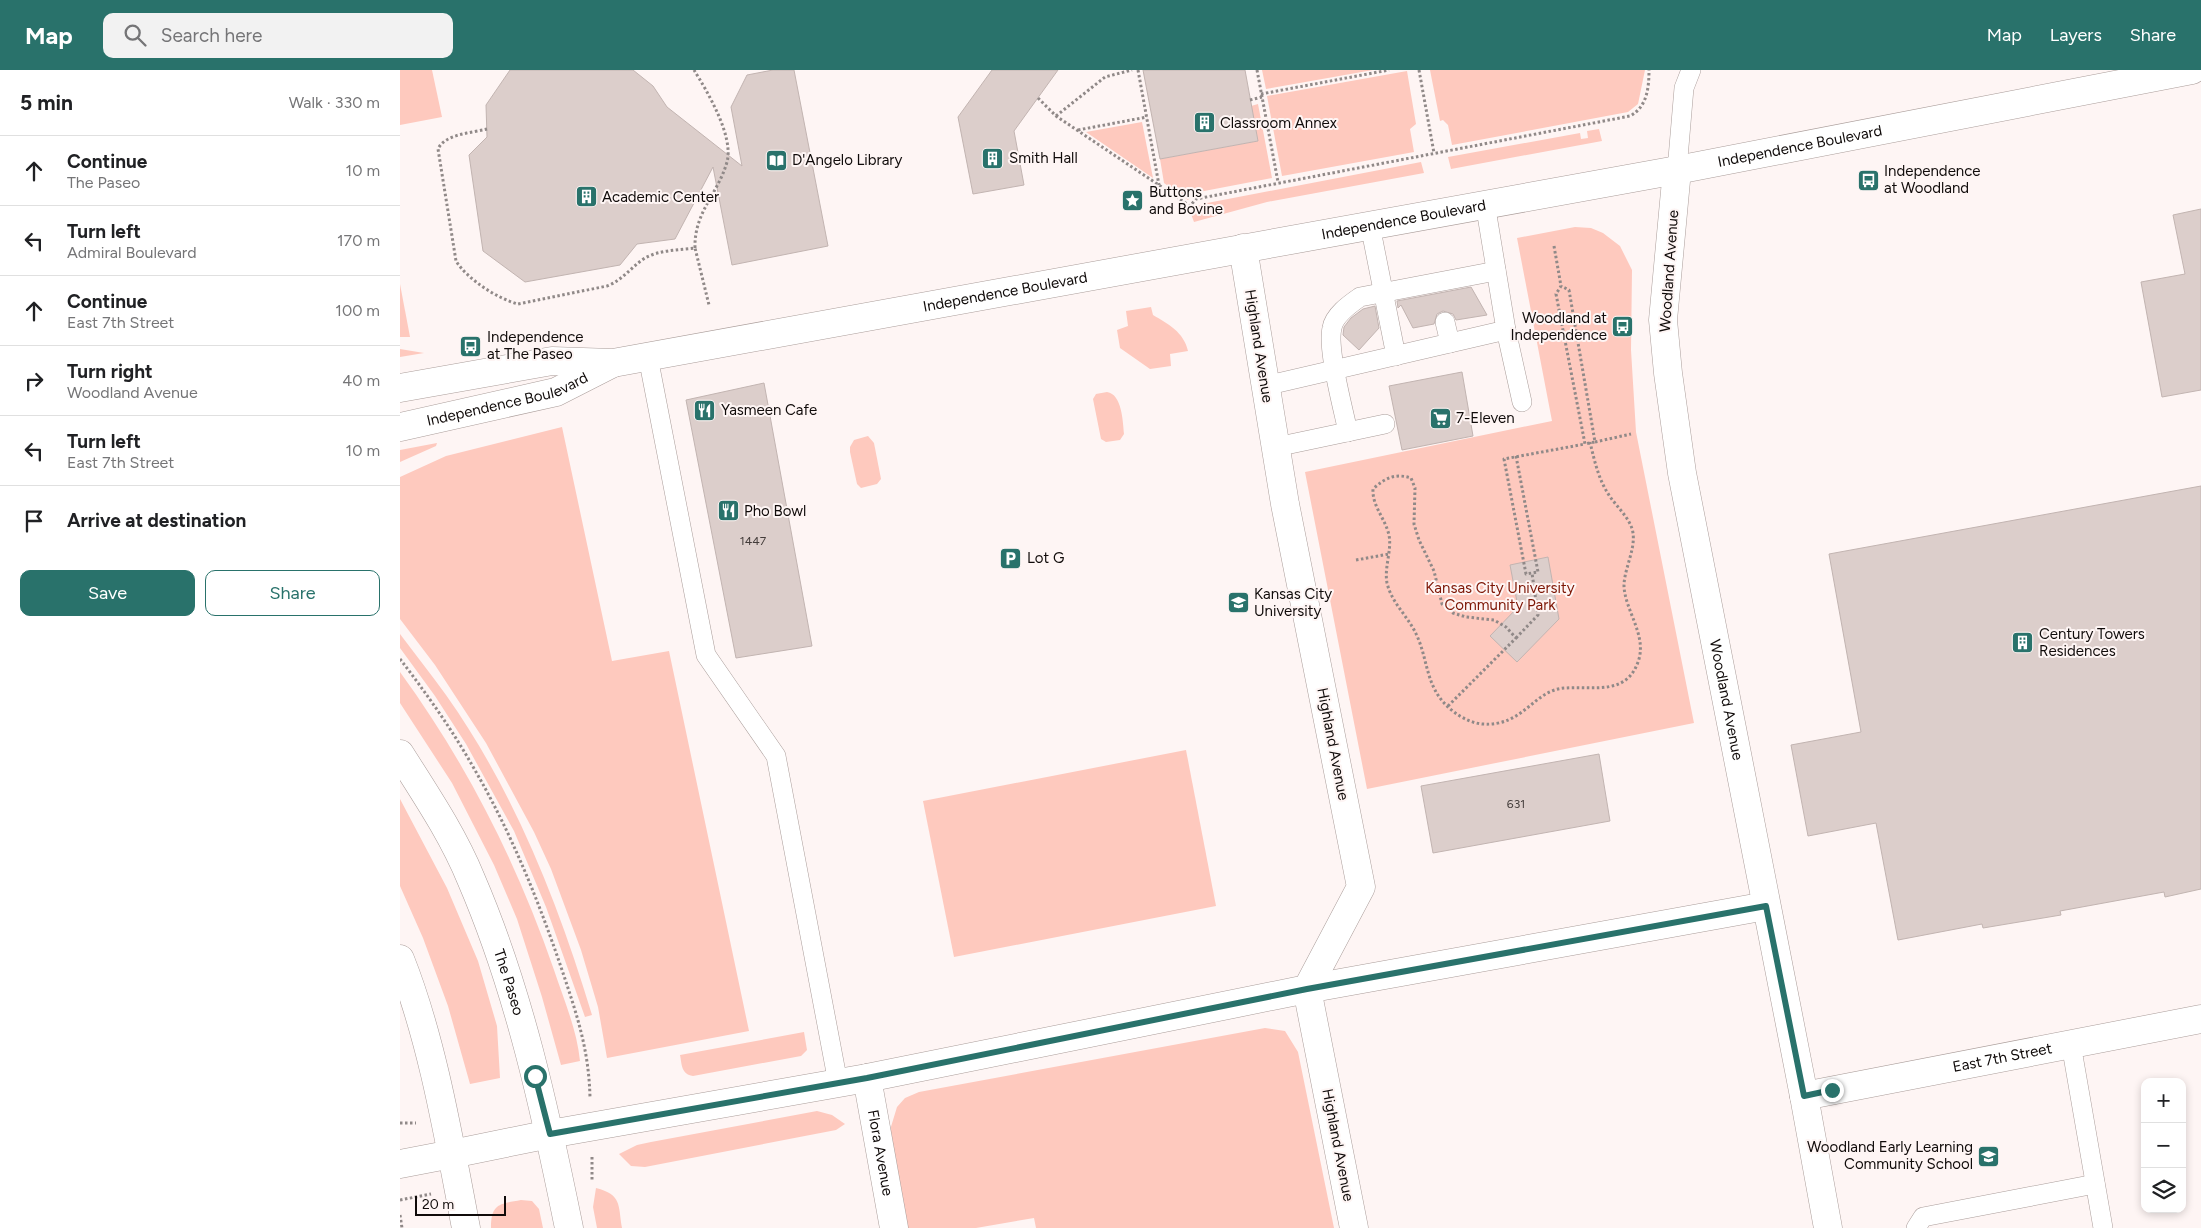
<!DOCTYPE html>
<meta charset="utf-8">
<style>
body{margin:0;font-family:Figtree,sans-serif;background:#f2f2f2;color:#202124}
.controls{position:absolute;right:15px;bottom:15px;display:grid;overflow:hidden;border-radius:10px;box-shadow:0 2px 8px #0003}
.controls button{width:45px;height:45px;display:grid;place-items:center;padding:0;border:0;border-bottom:1px solid #e0e0e0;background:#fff;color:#202124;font:25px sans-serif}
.scale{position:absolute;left:15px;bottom:12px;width:91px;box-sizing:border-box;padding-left:5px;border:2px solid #100b0a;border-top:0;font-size:14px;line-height:18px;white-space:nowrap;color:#100b0a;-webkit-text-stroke:4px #fef5f4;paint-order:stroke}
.stop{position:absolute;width:15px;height:15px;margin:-11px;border:4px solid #29726b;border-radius:50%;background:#fff}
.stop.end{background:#29726b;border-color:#fff;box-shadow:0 1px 5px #0008}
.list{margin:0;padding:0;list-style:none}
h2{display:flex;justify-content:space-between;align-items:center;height:65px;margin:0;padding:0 20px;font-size:21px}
h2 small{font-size:16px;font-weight:400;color:#757577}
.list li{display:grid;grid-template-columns:32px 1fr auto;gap:15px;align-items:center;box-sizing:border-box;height:70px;padding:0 20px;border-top:1px solid #e0e0e0}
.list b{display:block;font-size:19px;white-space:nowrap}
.list p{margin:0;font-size:16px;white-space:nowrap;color:#757577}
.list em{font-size:16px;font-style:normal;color:#757577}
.actions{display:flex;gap:10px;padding:15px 20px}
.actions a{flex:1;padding:11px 0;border:1px solid #29726b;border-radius:10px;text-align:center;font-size:18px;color:#29726b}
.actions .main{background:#29726b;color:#fff}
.icon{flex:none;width:28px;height:28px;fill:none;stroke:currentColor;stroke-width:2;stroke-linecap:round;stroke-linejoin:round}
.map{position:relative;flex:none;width:1801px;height:1158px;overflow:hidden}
header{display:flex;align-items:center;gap:30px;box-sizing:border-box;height:70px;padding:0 25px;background:#29726b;color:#fff}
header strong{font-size:24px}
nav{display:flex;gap:28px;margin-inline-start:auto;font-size:18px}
.search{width:350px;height:45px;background:#f2f2f2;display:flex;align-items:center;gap:12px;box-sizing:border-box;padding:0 18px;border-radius:10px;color:#757577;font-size:19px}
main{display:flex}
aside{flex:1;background:#fff}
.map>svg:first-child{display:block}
.green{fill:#fec9be}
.building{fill:#dccecb;stroke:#c2b4b1}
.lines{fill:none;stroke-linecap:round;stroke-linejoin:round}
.service-casing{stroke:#aa9d9a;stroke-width:20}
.minor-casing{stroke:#aa9d9a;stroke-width:29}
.tertiary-casing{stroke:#aa9d9a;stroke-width:29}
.secondary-casing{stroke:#aa9d9a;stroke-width:29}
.primary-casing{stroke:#aa9d9a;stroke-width:29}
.path{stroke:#908988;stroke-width:3;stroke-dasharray:2.5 2.5;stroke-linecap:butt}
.service{stroke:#fff;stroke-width:19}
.minor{stroke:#fff;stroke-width:28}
.tertiary{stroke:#fff;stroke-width:28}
.secondary{stroke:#fff;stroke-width:28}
.primary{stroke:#fff;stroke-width:28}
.route{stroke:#29726b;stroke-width:6}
.labels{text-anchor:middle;stroke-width:4;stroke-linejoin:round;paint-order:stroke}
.number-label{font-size:12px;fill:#433c3a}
.poi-label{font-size:15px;fill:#100b0a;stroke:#fef5f4;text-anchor:start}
.street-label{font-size:15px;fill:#100b0a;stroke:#fef5f4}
.park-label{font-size:15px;fill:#7d1605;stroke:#fef5f4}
</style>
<header>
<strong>Map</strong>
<div class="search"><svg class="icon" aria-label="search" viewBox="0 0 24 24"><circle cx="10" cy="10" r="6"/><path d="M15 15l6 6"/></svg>Search here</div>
<nav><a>Map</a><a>Layers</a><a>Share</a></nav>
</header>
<main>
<aside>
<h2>5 min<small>Walk · 330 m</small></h2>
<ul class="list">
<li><svg class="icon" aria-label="ahead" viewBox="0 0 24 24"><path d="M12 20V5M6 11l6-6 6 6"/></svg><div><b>Continue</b><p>The Paseo</p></div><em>10 m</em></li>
<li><svg class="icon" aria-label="left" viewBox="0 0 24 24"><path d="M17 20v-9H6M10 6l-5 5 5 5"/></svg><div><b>Turn left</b><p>Admiral Boulevard</p></div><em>170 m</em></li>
<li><svg class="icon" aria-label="ahead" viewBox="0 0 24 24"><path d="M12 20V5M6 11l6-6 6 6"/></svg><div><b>Continue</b><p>East 7th Street</p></div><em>100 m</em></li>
<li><svg class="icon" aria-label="right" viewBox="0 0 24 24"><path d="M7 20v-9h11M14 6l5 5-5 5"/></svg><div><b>Turn right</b><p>Woodland Avenue</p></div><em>40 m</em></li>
<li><svg class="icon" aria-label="left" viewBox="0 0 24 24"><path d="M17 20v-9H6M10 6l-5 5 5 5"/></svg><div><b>Turn left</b><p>East 7th Street</p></div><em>10 m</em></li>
<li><svg class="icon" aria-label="arrive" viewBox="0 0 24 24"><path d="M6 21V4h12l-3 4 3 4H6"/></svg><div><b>Arrive at destination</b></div></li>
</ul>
<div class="actions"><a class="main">Save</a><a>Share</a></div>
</aside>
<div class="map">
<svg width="1801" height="1158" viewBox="0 0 1801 1158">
<rect width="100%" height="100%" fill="#fef5f4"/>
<g class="green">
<polygon points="0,0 32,0 42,47 0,55"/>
<polygon points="862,0 973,0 866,19"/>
<polygon points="1030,0 1245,0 1238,34 1228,42 1052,75 1048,55 1043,50 1040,51"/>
<polygon points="1007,1 1016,54 1010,59 1014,82 882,106 867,26"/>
<polygon points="858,34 872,108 799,122 793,124 788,130 764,113 760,89 858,71 851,36"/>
<polygon points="742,52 753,108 686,62"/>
<polygon points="1199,59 1202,71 1051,99 1048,87 1180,63 1181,69 1188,68 1187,61"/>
<polygon points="1021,92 1024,103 867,132 794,152 791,144 794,138 802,134"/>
<polygon points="1175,157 1191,158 1203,163 1220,176 1232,200 1231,280 1236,362 1294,653 967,719 905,402 1152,351 1117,168"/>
<polygon points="0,214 10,267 0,267"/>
<path d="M751,237L753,245C768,254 784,262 788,281L770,284L771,296L750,299L720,278L717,260L728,256L726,241Z"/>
<polygon points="0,279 24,283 0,287"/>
<path d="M707,322C722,324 723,352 724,364L720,370L706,372L701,369L693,329L696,324Z"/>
<polygon points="162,357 212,591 269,581 349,961 207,988 198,937 181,880 151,799 134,762 86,673 35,595 0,549 0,407 46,386"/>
<polygon points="468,366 474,373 481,409 477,414 461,418 457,414 450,382 450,377 454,370"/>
<polygon points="37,373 36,376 0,392 0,380"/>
<path d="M0,564C15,584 31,604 46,625C114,721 158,832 192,945L185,947L146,837L114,761L66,674L35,626L0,578Z"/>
<path d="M0,602C67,694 117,793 154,900C164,930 177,960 180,991L161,995L142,927L117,849L94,795L52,713L0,633Z"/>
<polygon points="786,680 816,836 554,887 523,731"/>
<polygon points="0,729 47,818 78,891 97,956 100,1008 70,1014 48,936 23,868 0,816"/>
<polygon points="865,958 885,961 898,982 934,1158 636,1158 634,1148 576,1158 506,1158 490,1060 497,1037 505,1028 519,1022"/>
<path d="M404,962L407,980L401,986L293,1006C281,1004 282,995 280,985Z"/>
<polygon points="417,1041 432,1045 445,1054 436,1060 245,1097 231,1096 219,1084 237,1075 251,1072"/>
<path d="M196,1118C222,1125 218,1134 222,1158H197L193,1137Z"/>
<path d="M121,1130L132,1131L139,1139L143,1158H91C91,1133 100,1134 121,1130Z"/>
</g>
<g class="building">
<polygon points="110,0 233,0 253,16 267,37 342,96 331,37 347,5 373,0 394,0 428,176 332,195 313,97 275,169 237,174 220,195 125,212 83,181 69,85 87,67 86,35"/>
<polygon points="592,0 658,0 614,61 624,115 573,124 558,47"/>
<polygon points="743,0 845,0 858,71 760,89"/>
<polygon points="1801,139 1801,320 1762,327 1741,212 1785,204 1773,145"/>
<polygon points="1071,217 1087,245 1056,250 1053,244 1043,241 1037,244 1034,254 1013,258 1001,235 998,238 997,231"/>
<polygon points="975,236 979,258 959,280 943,265 944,257 951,248 963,239"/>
<polygon points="1062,302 1073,366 1002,380 989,316"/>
<polygon points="364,313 412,576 336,588 286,330"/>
<polygon points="1801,416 1801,819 1765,827 1764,822 1660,841 1661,845 1583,858 1582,854 1498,870 1476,753 1408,766 1391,675 1461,662 1429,484"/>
<polygon points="1148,487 1159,549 1117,592 1090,566 1118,537 1110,495"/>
<polygon points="1199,684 1210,751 1033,783 1021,716"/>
</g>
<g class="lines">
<defs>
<g id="service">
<polyline points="1277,100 1284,18 1291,0"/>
<polyline points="970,155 996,286"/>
<polyline points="1045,252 1050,273"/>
<polyline points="1106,260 1122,332"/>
<polyline points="248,287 306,585 376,686 438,1013"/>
<polyline points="865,316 1106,260 1085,133"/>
<path d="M948,362C943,338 927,279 932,258C934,245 950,234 960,227L1096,201"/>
<polyline points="876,377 985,354"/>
<polyline points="1671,974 1703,1158"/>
<polyline points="1516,1158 1523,1147 1695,1114"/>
</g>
<g id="minor">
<path id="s1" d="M1277,100L1263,250L1268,303L1282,403L1404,1026L1428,1158"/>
<path id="s2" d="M467,1008L494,1158"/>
<path id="s3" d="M1404,1026L1801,949"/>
<polyline points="954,1158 907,919 1366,836"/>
</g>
<g id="tertiary">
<polyline points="150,1064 467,1008 907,919 961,817 885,434 843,178"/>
<polyline points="0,1094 52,1084"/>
</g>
<polyline id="secondary" points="52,1084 150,1064"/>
<g id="primary">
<path id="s4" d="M0,318L152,291L213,293L1277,100L1792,0"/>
<path id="s5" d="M0,357L156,322L211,294"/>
<path id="s6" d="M0,684C26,725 53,765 71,809C119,920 145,1040 169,1158"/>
<path d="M0,889C33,972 49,1070 66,1158"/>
</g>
</defs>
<use href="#service" class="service-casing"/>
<use href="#minor" class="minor-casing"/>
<use href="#tertiary" class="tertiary-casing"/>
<use href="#secondary" class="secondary-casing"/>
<use href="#primary" class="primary-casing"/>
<g class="path">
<path d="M294,0C307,21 334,66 327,92C318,124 294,142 295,178"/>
<polyline points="738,0 759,115"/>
<polyline points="857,0 878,112"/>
<polyline points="1019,0 1034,83"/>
<polyline points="861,24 989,0"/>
<path d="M638,28L656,46L790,136L796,129L1230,46C1247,37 1249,18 1249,0"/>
<polyline points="850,30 862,27"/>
<polyline points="656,46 705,7 732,0"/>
<path d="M87,59C71,63 45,64 38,79L56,191C67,209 98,229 118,234L207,216C223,210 231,197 245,188C259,180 279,180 295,178L309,235"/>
<polyline points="678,60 747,47"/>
<polyline points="1154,176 1161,216 1156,224 1185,374 1195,372 1169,220 1161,216"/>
<polyline points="1195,372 1231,364"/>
<polyline points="1116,386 1138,502 1126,504 1104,389 1185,374"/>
<polyline points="956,490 989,484"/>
<polyline points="1116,568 1138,545 1132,503"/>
<path d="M0,589C26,623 51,658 72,695C110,760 138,829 162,900C177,945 189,980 190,1028"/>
<path d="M1048,636L1116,568L1106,557L1094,550L1066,547L1053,543L1042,534L1034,501L1019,470L1014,454L1015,418L1011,408C995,403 985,408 973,419C972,436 985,448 989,465C992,481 984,497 987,513C992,534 1009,547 1017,566C1025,583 1026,603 1035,620C1043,636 1063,652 1082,654C1125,657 1133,619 1166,618C1195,616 1228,626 1239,589C1246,564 1225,540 1224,516C1224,497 1239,474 1231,456C1226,444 1214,434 1207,422C1198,407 1194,389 1190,372"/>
<polyline points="0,1053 16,1053"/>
<polyline points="192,1087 192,1111"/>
<polyline points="0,1130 31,1124"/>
<polyline points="0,1145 2,1158"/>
</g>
<use href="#service" class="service"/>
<use href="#minor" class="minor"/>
<use href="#tertiary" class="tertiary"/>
<use href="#secondary" class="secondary"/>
<use href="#primary" class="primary"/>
</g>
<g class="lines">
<polyline class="route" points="135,1006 150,1064 467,1008 907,919 1366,836 1404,1026 1432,1020"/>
</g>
<defs>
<symbol id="building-square" viewBox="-11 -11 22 22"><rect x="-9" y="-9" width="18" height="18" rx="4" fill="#29726b" stroke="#fef5f4"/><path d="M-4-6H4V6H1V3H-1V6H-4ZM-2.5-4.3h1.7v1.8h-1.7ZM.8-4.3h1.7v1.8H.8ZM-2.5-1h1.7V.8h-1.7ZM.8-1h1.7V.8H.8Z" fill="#fff"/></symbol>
<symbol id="library-square" viewBox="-11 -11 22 22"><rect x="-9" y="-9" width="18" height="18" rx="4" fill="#29726b" stroke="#fef5f4"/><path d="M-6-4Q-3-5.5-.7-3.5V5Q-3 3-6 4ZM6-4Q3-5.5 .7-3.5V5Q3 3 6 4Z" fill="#fff"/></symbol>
<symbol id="bus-square" viewBox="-11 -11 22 22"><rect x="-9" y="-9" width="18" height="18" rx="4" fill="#29726b" stroke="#fef5f4"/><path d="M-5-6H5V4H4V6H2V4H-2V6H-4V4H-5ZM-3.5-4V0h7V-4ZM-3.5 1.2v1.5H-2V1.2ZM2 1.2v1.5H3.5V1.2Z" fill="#fff"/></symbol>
<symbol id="sight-square" viewBox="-11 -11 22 22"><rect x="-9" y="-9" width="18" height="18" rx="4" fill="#29726b" stroke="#fef5f4"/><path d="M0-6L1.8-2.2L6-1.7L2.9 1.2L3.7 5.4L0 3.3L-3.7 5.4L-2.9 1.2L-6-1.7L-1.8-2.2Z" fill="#fff"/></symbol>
<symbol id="restaurant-square" viewBox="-11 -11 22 22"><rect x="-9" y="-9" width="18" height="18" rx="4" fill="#29726b" stroke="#fef5f4"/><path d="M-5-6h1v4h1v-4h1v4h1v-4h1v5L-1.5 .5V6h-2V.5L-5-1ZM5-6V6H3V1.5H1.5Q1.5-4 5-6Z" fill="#fff"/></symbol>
<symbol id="supermarket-square" viewBox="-11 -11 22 22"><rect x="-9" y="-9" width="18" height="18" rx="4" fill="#29726b" stroke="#fef5f4"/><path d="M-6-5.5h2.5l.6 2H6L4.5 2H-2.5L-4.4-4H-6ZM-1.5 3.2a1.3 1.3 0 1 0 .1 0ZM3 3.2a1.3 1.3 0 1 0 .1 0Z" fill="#fff"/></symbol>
<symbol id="parking-square" viewBox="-11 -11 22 22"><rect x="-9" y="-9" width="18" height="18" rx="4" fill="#29726b" stroke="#fef5f4"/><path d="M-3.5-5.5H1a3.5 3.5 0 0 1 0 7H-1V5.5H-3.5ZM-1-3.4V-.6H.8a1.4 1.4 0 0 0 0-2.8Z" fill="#fff"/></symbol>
<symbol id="university-square" viewBox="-11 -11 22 22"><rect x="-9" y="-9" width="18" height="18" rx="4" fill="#29726b" stroke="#fef5f4"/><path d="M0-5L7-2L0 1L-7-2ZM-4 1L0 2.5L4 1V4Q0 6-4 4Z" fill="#fff"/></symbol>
<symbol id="school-square" viewBox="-11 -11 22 22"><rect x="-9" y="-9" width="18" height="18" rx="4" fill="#29726b" stroke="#fef5f4"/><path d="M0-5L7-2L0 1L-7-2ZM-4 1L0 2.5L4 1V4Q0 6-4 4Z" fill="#fff"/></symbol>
</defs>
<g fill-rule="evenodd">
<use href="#building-square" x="792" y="40" width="25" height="25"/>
<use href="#building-square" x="580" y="76" width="25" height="25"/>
<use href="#library-square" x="364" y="78" width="25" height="25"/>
<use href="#bus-square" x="1456" y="98" width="25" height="25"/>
<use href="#building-square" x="174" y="114" width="25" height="25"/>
<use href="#sight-square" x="720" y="118" width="25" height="25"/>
<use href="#bus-square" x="1210" y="244" width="25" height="25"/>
<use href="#bus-square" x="58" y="264" width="25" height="25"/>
<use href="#restaurant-square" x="292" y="328" width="25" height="25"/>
<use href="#supermarket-square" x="1028" y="336" width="25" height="25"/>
<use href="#restaurant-square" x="316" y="428" width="25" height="25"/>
<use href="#parking-square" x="598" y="476" width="25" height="25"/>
<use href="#university-square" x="826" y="520" width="25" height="25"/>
<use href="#building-square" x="1610" y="560" width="25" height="25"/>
<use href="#school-square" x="1576" y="1074" width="25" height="25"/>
</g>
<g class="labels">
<g class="number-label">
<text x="353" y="475">1447</text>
<text x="1116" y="738">631</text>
</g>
<g class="poi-label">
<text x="820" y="58">Classroom Annex</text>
<text x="609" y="93">Smith Hall</text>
<text x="392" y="95">D'Angelo Library</text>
<text x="1484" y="106">Independence<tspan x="1484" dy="17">at Woodland</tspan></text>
<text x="749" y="127">Buttons<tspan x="749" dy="17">and Bovine</tspan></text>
<text x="202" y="132">Academic Center</text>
<text x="1207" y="253" text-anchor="end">Woodland at<tspan x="1207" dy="17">Independence</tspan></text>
<text x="87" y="272">Independence<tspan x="87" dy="17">at The Paseo</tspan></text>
<text x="321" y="345">Yasmeen Cafe</text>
<text x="1056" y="353">7-Eleven</text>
<text x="344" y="446">Pho Bowl</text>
<text x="627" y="493">Lot G</text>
<text x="854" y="529">Kansas City<tspan x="854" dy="17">University</tspan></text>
<text x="1639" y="569">Century Towers<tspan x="1639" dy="17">Residences</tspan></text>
<text x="1573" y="1082" text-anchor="end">Woodland Early Learning<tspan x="1573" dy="17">Community School</tspan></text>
</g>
<g class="street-label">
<text dy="5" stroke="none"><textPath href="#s4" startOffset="1422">Independence Boulevard</textPath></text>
<text dy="5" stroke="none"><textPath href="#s4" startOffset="1019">Independence Boulevard</textPath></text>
<text transform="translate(1269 201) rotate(-86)" y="5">Woodland Avenue</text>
<text dy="5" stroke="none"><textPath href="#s4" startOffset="614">Independence Boulevard</textPath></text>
<text transform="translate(859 276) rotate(81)" y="5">Highland Avenue</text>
<text dy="5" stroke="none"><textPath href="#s5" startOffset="111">Independence Boulevard</textPath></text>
<text dy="5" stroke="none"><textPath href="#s1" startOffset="536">Woodland Avenue</textPath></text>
<text transform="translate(933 674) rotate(79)" y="5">Highland Avenue</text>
<text dy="5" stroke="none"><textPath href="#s6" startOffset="254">The Paseo</textPath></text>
<text dy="5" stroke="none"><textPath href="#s3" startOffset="202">East 7th Street</textPath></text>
<text transform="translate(938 1075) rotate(79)" y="5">Highland Avenue</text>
<text dy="5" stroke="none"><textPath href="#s2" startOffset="76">Flora Avenue</textPath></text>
</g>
<g class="park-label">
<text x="1100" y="523">Kansas City University<tspan x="1100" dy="17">Community Park</tspan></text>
</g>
</g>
</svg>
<div class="controls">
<button>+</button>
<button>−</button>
<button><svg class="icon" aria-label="layers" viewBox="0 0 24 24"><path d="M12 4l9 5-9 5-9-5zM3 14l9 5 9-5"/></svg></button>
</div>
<div class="scale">20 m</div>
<div class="stop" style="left:135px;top:1006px"></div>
<div class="stop end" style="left:1432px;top:1020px"></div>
</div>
</main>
